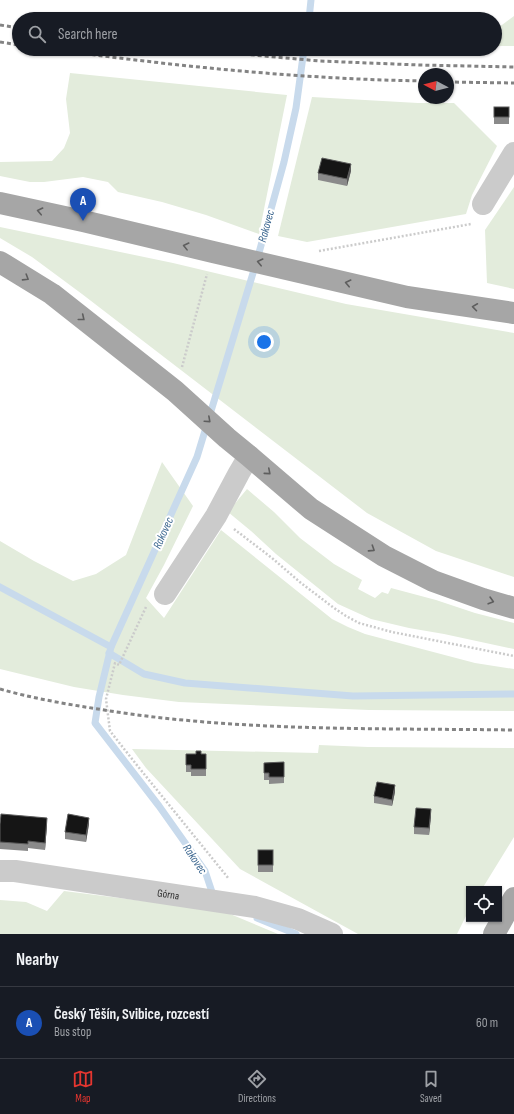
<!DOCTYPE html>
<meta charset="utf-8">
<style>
body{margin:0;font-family:"Sofia Sans Condensed",sans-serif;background:#20242c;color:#f1f3f6}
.controls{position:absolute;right:12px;bottom:12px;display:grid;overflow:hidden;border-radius:0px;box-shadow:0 1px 3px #0004}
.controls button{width:36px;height:36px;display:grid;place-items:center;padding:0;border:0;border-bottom:1px solid #363941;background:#171b24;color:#f1f3f6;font:20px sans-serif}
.compass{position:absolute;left:418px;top:68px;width:36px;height:36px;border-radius:50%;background:#171b24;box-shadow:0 1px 3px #0004;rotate:277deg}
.you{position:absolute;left:264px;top:342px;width:14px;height:14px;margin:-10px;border:3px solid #fff;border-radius:50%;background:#1a73e8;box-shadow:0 0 0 6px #1a73e833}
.badge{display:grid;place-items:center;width:26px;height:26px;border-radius:50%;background:#e53630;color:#fff;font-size:13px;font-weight:700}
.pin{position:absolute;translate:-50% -33px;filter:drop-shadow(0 1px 2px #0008)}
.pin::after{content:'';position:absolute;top:21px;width:14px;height:12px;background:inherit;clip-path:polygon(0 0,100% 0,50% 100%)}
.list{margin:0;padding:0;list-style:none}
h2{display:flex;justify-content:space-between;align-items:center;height:52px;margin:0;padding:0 16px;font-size:17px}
h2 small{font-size:13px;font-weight:400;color:#9ea1a6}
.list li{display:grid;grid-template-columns:26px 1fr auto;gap:12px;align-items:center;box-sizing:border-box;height:72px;padding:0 16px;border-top:1px solid #363941}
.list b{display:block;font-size:15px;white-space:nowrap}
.list p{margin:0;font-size:13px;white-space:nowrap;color:#9ea1a6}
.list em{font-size:13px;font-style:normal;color:#9ea1a6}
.icon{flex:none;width:22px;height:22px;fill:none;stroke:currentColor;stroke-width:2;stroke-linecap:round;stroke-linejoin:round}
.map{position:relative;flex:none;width:514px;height:934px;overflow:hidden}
.search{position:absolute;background:#171b24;box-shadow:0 1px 3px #0004;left:12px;right:12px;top:12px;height:44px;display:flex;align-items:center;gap:10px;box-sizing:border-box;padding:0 14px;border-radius:22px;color:#9ea1a6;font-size:15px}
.sheet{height:124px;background:#171b24}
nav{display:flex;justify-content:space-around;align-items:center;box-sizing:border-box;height:56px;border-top:1px solid #363941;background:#171b24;font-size:11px;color:#9ea1a6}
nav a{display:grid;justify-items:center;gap:2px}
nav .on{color:#e53630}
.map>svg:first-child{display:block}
.green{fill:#e3ecdc}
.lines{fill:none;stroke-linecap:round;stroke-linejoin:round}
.stream{stroke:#c8daec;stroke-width:7}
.path{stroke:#cbcbcb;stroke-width:2.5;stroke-dasharray:2 2;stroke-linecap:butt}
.minor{stroke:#cbcbcb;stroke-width:22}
.major{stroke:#a6a6a6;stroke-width:22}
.rail{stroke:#838383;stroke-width:3;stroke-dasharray:4 3;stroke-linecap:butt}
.wall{fill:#8a8a8a}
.shaded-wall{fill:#5b5b5b}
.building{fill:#151515;stroke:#5b5b5b}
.oneway{stroke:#5e5e5e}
.labels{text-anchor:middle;stroke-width:4;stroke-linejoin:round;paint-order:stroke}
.street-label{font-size:11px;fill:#2e2e2e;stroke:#fff}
.water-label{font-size:12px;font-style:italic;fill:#3c6790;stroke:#fff}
</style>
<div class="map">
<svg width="514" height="934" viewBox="0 0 514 934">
<rect width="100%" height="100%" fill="#fff"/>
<g class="green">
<polygon points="514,16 514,46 495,46 495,30"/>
<polygon points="70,73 287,95 259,234 206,215 162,202 118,192 108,182 83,177 44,182 30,182 0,176 0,162 52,161 64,148 70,133 66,99"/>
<polygon points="312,97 418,103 454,103 497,146 472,195 466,214 307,242 278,236"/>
<polygon points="514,187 514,289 487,283 485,230"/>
<polygon points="0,227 173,263 346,304 514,333 514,577 436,551 367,513 82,294 32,257 0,238"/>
<polygon points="162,462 193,506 164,565 146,598 164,618 221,530 332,619 348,627 365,634 475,663 514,669 514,711 369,710 179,702 123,695 74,687 0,669 0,541 34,561 73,581 96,574 126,555"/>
<polygon points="247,489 274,512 300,538 334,564 362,580 358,589 375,598 382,592 388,594 391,588 436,600 475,613 514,623 514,649 444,634 409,628 371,619 338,604 276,554 251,531 228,512"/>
<polygon points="319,745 368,747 514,748 514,837 482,889 469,889 469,910 457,934 358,934 240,869 146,768 132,749 318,753"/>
<polygon points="64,891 223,911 278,934 0,934 0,900 26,902 47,911"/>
</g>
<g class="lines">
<g class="stream">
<polyline points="309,19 311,0"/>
<polyline points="0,587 111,647"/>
<polyline points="109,653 144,674 185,683 353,696 514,694"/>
<polyline points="214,898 205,871 159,806 95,723 99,697 111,647 197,457 257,260 284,162 296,108 304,49"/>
<polyline points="257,918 296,934"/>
</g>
<g class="path">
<polyline points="319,251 471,224"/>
<polyline points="182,367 207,274"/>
<polyline points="234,529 272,558 301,583 334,608 346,616 359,623 392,632 514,656"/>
<polyline points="146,607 119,665 115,663 106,699 110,731 136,764 229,879"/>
</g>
<g class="minor">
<polyline points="483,204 514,153"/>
<polyline points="165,594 216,516 239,473 249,456"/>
<path id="s1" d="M0,871H15L255,907L298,919L332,934"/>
</g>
<g class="major">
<polyline points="0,203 83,221 213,252 407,297 514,313"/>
<polyline points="0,262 52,294 175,391 227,438 249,456 311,509 384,556 433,581 483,599 514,608"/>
<polyline points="494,934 514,898"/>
</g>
<g class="rail">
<polyline points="0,25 19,28"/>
<polyline points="0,42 19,45"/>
<path d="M50,49C174,66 299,79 424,81"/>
<polyline points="188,49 319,61 419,65 514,67"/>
<polyline points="448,82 514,83"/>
<path d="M0,689C31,698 66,704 98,709C235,732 375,728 514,730"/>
</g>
</g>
<g class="wall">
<rect x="494" y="107" width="15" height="17"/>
<polygon points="351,171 347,186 318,180 318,173"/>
<polygon points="186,754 206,754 206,776 191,776 191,772 186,772"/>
<polygon points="284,762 284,783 269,784 269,780 264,780 264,763"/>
<polygon points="395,792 392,806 374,803 374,796"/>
<polygon points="431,816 429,835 414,834 414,827"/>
<polygon points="0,824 47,824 45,850 28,848 28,851 0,849"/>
<polygon points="89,824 86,842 65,839 65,832"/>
<rect x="258" y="850" width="15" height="22"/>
</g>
<g class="shaded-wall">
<polygon points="351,164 351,171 347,186 347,179"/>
<polygon points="395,785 395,792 392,806 392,800"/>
<polygon points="431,809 431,816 429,835 429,828"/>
<polygon points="47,818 47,824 45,850 45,843"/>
<polygon points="89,818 89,824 86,842 86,835"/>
</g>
<g class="building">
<rect x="494" y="107" width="15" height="10"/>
<polygon points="322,158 351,164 347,179 318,173"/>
<polygon points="196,751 201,751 201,754 206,754 206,769 191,769 191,765 186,765 186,754 196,754"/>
<polygon points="284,762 284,777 269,777 269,773 264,773 264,763"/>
<polygon points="377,782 395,785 392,800 374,796"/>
<polygon points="416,808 431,809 429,828 414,827"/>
<polygon points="1,814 47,818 45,843 28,841 28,844 0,842 0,824"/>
<polygon points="68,814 89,818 86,835 65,832"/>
<rect x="258" y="850" width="15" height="15"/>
</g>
<defs><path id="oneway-chevron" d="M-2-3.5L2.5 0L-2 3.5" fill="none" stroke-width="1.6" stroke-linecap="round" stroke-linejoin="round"/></defs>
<g class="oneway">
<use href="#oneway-chevron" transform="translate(40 211) rotate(-168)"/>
<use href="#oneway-chevron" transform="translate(186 246) rotate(-166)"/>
<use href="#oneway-chevron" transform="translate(260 262) rotate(-167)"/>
<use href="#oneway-chevron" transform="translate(26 278) rotate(32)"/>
<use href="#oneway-chevron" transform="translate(348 283) rotate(-167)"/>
<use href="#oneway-chevron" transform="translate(475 307) rotate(-172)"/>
<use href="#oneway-chevron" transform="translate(82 318) rotate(39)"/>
<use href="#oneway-chevron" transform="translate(208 420) rotate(42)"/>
<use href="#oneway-chevron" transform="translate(268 472) rotate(41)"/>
<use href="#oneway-chevron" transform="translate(372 549) rotate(33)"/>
<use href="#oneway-chevron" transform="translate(491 601) rotate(16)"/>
</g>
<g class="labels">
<g class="street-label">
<text dy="4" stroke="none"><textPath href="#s1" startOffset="170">Górna</textPath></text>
</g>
<g class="water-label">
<text transform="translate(266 226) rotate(-75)" y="4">Rakovec</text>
<text transform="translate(163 533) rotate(-66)" y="4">Rakovec</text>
<text transform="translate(195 859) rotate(56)" y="4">Rakovec</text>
</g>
</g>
</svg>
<div class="controls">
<button><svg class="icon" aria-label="locate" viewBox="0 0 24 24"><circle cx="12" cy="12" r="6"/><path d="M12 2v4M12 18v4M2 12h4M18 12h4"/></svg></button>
</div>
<svg class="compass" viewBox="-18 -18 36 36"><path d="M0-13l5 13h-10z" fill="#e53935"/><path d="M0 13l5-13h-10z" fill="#9ea1a6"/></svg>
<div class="you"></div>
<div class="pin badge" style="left:83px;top:221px;background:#1a4fb4">A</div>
<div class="search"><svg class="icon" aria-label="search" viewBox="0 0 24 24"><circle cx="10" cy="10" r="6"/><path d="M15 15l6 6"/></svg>Search here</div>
</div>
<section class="sheet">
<h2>Nearby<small></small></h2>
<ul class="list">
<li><span class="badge" style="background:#1a4fb4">A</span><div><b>Český Těšín, Svibice, rozcestí</b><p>Bus stop</p></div><em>60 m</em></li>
</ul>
</section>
<nav>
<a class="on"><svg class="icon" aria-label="map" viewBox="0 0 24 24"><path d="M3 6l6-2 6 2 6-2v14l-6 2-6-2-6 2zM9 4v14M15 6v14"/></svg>Map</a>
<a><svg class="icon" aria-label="directions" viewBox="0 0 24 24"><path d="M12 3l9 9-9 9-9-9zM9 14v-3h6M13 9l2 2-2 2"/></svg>Directions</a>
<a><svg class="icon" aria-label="saved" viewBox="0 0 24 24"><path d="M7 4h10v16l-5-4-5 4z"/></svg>Saved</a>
</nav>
